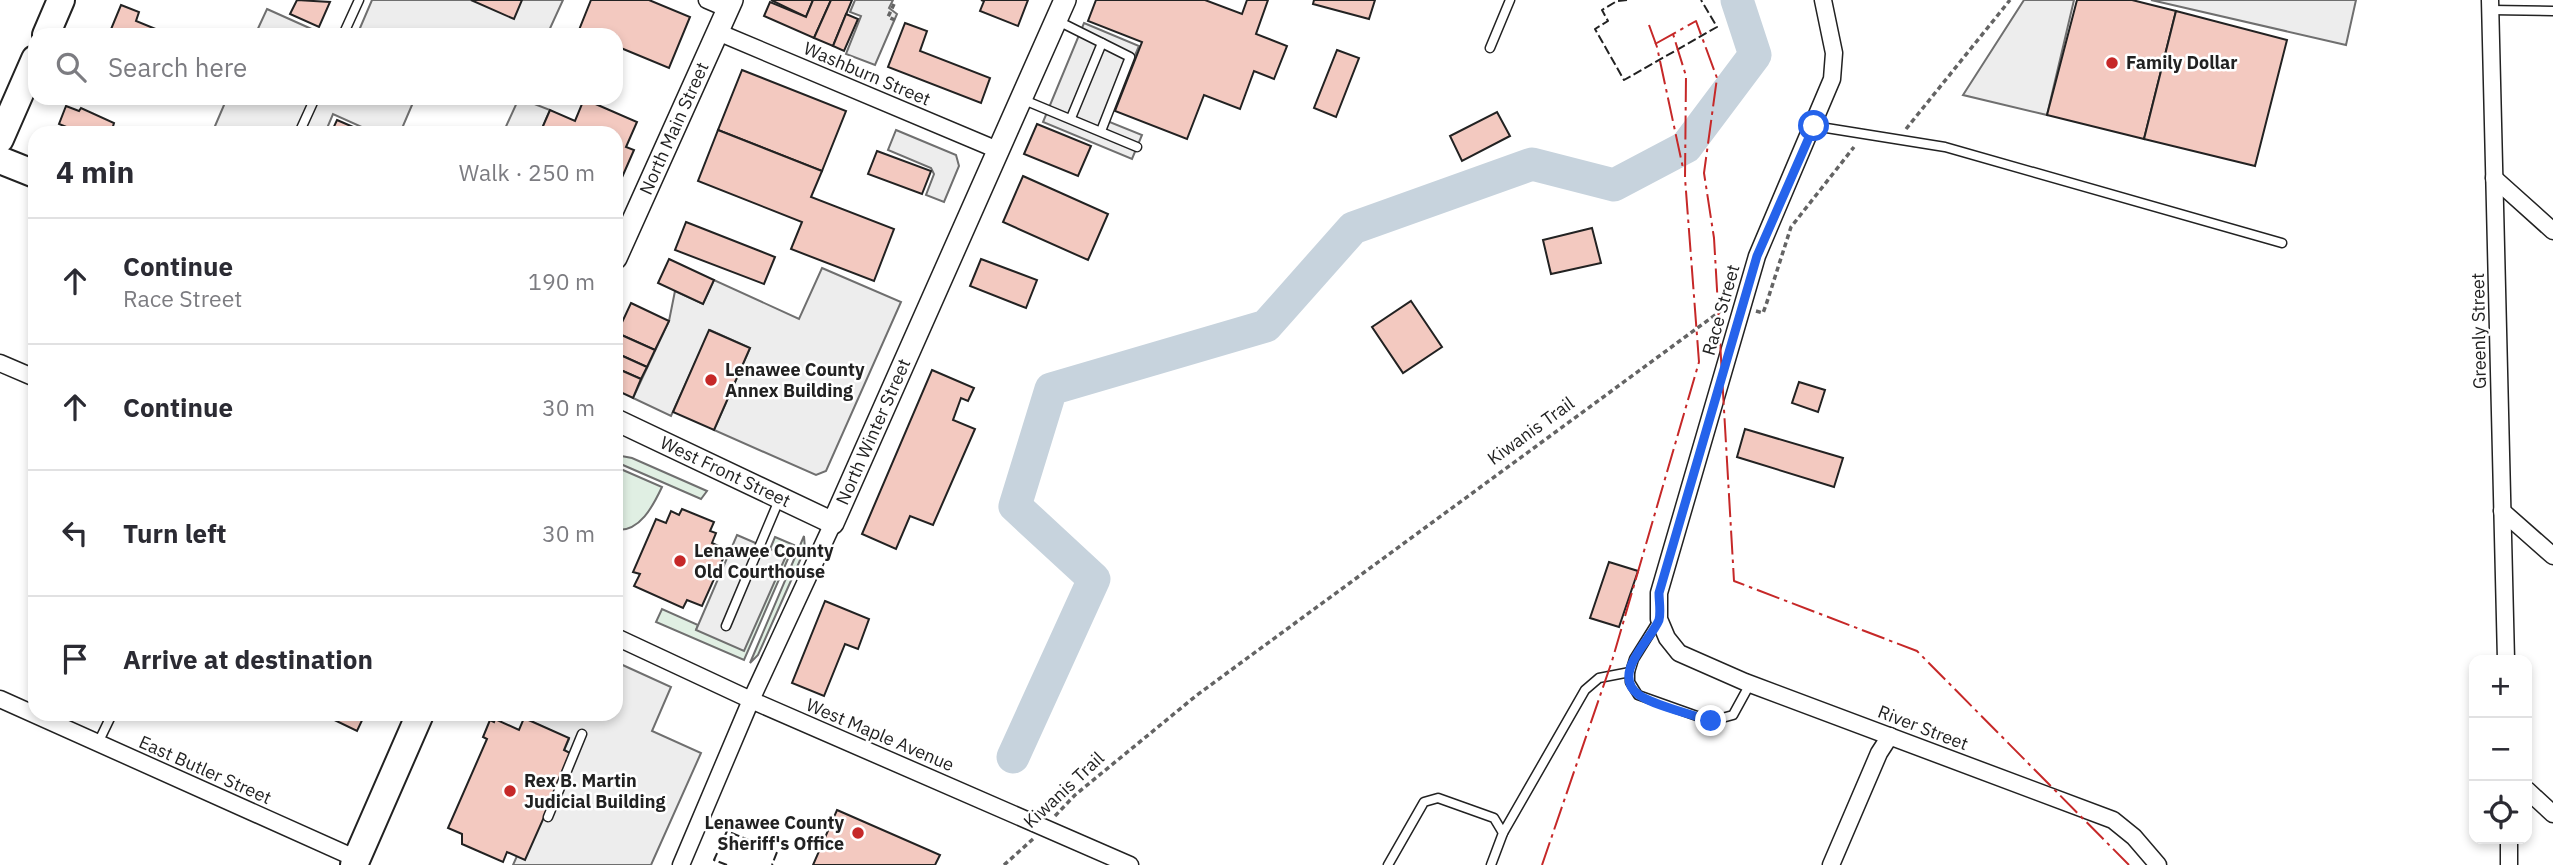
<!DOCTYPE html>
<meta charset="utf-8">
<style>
body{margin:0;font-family:"IBM Plex Sans",sans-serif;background:#f7f7f7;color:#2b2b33}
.controls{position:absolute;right:21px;bottom:21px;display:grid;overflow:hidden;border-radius:14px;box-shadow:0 4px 10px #0003}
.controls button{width:63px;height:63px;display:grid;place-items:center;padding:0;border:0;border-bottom:2px solid #e1e1e2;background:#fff;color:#2b2b33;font:35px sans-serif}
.stop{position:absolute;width:21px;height:21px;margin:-16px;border:5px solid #2563eb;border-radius:50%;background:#fff}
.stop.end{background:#2563eb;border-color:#fff;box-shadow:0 2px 7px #0008}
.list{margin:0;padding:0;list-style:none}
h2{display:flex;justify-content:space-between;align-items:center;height:91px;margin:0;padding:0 28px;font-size:30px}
h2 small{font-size:23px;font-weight:400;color:#7c7c81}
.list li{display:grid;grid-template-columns:46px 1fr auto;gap:21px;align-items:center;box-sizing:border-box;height:126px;padding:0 28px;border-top:2px solid #e1e1e2}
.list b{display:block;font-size:26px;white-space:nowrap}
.list p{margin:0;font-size:23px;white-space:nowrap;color:#7c7c81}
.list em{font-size:23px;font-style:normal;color:#7c7c81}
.icon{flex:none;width:38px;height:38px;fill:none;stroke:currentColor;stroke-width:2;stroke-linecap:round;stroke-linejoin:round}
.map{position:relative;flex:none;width:2553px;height:865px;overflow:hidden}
.search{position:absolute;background:#fff;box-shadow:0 4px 10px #0003;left:28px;top:28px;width:595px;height:77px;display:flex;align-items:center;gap:18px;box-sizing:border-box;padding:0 24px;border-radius:21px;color:#7c7c81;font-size:26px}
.panel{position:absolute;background:#fff;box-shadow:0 4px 10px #0003;left:28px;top:126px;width:595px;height:595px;border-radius:21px}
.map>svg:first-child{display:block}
.green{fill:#e0efe3;stroke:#6f6f6f;stroke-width:2}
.parking{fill:#ededed;stroke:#6f6f6f;stroke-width:2}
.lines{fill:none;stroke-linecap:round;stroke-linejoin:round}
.river{stroke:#c7d3dd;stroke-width:33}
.building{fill:#f3c9c0;stroke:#222;stroke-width:2}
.service-casing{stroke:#222;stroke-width:11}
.minor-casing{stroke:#222;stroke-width:19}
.tertiary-casing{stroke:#222;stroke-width:24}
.primary-casing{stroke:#222;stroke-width:30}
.path{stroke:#646464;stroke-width:3.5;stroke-dasharray:5 3.5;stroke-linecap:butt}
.service{stroke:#fff;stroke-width:8}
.minor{stroke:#fff;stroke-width:16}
.tertiary{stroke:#fff;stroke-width:21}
.primary{stroke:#fff;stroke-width:26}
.fence{stroke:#222;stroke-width:2;stroke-dasharray:9 3.5;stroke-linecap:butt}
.power{stroke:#c62828;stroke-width:2;stroke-dasharray:24 5 3.5 5;stroke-linecap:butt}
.route{stroke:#2563eb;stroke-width:9}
.poi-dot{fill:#c62828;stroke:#fff;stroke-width:2.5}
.labels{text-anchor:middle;stroke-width:5;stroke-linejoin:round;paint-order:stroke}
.poi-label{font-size:18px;font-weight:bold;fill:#222;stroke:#fff;text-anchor:start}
.street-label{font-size:18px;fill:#222;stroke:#fff}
</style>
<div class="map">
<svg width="2553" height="865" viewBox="0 0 2553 865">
<rect width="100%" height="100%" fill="#fff"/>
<g class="green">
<polygon points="616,455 632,458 707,491 701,499 616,462"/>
<path d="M616,467L662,487C653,506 640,532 616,530Z"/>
<polygon points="804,536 805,549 758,655 750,663"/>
<polygon points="775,537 794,545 744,660 656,622 662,609 698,625 696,630 786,556 770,549"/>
</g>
<g class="parking">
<polygon points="372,0 563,0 547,35 357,35"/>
<polygon points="855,0 893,0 889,8 897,14 875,65 846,54 861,16 850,12"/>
<polygon points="2024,0 2074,0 2047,115 1963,95"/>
<polygon points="2151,0 2356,0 2346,45"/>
<polygon points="267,9 325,35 255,35"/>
<polygon points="1084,23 1139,46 1107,121 1142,135 1132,159 1043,122"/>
<polygon points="227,98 415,98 400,133 375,133 333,114 325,133 212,133"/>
<polygon points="519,98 550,110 540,133 503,133"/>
<polygon points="896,130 956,155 959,166 944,202 926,195 934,174 931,168 888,150"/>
<polygon points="822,268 901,302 826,471 816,475 714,430 750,348 710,330 671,416 633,398 669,321 675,291 703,304 714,280 799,319"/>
<polygon points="737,535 786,556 744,651 696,630"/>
<polygon points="616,662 671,687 652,731 701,753 651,865 513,865 569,739 515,714 616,714"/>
</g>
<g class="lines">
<polyline class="river" points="1013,757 1094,579 1015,506 1051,389 1266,326 1353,228 1532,164 1614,185 1686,147 1755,55 1737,0"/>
</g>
<g class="building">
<polygon points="297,0 330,2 319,27 290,14"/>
<polygon points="471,0 522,0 514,19"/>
<polygon points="591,0 649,0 690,17 669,68 616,46 616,35 590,35 579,30"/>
<polygon points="771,0 813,0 806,17"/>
<polygon points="813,0 831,0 814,38 764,16 770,2 806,17"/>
<polygon points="831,0 852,0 833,46 814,38"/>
<polygon points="981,0 1028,0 1018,26 980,11 984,1"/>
<polygon points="1096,0 1205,0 1242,14 1247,0 1268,0 1256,34 1287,46 1274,79 1254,71 1240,109 1204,95 1187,139 1115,111 1142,42 1088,21"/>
<polygon points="1314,0 1375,0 1369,19 1313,4"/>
<polygon points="2077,0 2132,0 2176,11 2144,139 2047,115"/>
<polygon points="121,5 139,12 136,21 158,30 158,35 109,34"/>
<polygon points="2176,11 2287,40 2255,166 2144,139"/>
<polygon points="846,14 858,19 844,51 833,46"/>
<polygon points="905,23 927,31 920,51 990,78 981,103 888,67"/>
<polygon points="1337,50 1359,58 1336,117 1314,108"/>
<polygon points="742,70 846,111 822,171 718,130"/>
<polygon points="584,99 637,122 626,147 634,150 616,191 616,133 540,133 550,110 575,121"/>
<polygon points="66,106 79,111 81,108 114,123 111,133 81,133 59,124"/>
<polygon points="1497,112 1510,136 1462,161 1450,136"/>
<polygon points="337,120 367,133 331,133"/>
<polygon points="1037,124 1091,146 1078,176 1024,154"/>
<polygon points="718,130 822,171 811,197 894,229 874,281 791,249 802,222 698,181"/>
<polygon points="877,151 931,171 922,194 868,174"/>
<polygon points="1023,176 1108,214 1088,260 1003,222"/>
<polygon points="686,222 775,257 764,284 675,250"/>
<polygon points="1592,228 1601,263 1551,274 1543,240"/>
<polygon points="669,259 714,280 703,304 658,283"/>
<polygon points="981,259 1037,280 1026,308 970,286"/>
<polygon points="1411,301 1442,347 1403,373 1372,327"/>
<polygon points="631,303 669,321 655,350 617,333"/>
<polygon points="709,330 750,348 714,430 673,412"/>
<polygon points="617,333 655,350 647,367 616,353"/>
<polygon points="616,353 647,367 641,379 616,368"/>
<polygon points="616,368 641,379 633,398 616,390"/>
<polygon points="932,370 974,388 968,401 961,398 953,420 975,429 933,525 910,516 896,549 862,534"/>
<polygon points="1799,382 1825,390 1818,412 1792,403"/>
<polygon points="1745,429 1843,458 1834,487 1737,457"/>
<polygon points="682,509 714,522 710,531 716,533 712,543 727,550 702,606 687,600 683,608 634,586 640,574 633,572 656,519 666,523 671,511 679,515"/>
<polygon points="1609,562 1638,571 1619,627 1590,618"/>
<polygon points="825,601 869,619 858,649 845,644 824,696 792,683"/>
<polygon points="322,714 365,714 357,731"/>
<polygon points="524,718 569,738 564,750 572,754 525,860 507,852 503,862 462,844 462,834 448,828 487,739 483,737 490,720 494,722 495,719 519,730"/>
<polygon points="837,810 940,855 935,865 813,865"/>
</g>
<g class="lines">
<defs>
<g id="service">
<polyline points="2491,10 2553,11"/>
<polyline points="1058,21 1102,43 1071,118"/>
<polyline points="343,35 359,0"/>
<polyline points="1490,48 1510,0"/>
<polyline points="1024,100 1137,147"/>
<polyline points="1814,126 1945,147 2282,243"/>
<polyline points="1101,131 1130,57 1102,43"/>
<polyline points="299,133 315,98"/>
<polyline points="1659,619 1634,659 1630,672 1630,682 1638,695 1711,721 1733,715 1750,684"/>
<polyline points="726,626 779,500"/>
<polyline points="98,743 112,714"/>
<polyline points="548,817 582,734"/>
<polyline points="1503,833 1585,690 1599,678 1630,672"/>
<polyline points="1388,865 1424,802 1438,798 1494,818 1503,833 1491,865"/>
</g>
<g id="minor">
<polyline points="707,0 728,9"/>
<polyline points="1823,0 1834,53 1832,79 1757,256 1659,593 1659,619 1667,638 1679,653 1745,682 2113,820 2134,837 2158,865"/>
<polyline points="2490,0 2506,660"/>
<polyline points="720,33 1000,151"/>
<polyline points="2494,178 2553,231"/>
<polyline points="0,363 35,378"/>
<polyline points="2502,511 2553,556"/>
<polyline points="616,637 751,700 1130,865"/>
<polyline points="0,699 357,859"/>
<polyline points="2527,790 2553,814"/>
<polyline points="2509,839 2509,865"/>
<polyline points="681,865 751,700 833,523"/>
<polyline points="1831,865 1879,753 1890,736"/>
</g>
<g id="tertiary">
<path id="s1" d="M616,258L732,0"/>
<path id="s2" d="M616,420L833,523L1065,0"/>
</g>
<g id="primary">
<polyline points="46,35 61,0"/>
<polyline points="0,139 35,59"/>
<polyline points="0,160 35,174"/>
<polyline points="354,865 420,714"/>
</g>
</defs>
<use href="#service" class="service-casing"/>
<use href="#minor" class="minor-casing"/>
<use href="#tertiary" class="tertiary-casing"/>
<use href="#primary" class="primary-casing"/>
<g class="path">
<polyline points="894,4 888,17 895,20"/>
<polyline points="1906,129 2010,0"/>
<polyline points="1756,311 1763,313 1766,305 1791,227 1854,147"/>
<polyline points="1055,816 1075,795 1197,695 1726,307"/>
<polyline points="1004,865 1033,839"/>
</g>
<use href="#service" class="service"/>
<use href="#minor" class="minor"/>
<use href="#tertiary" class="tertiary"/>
<use href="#primary" class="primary"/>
<g class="fence">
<polyline points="1627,0 1617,1 1602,10 1608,21 1595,29 1624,80 1717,27 1701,0"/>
<polyline points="727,865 714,860 727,831 777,852 772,865"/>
</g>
<g class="power">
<polyline points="1649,25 1657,47 1683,168"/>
<polyline points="1655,44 1696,21 1717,78 1704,173 1714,238 1734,581 1917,651 2129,865"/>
<polyline points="1542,865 1612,661 1699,362 1685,178 1686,76 1673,34"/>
</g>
</g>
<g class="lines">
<path class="route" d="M1711,721C1691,714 1655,706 1639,695C1610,674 1651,640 1659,620C1661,612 1659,601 1659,593L1757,256L1814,126"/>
</g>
<g class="poi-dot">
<circle cx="2112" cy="63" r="7"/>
<circle cx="711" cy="380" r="7"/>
<circle cx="680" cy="561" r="7"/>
<circle cx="510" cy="791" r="7"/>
<circle cx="858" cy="833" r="7"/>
</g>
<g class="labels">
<g class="poi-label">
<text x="2126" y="69">Family Dollar</text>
<text x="725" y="376">Lenawee County<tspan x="725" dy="21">Annex Building</tspan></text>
<text x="694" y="557">Lenawee County<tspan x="694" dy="21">Old Courthouse</tspan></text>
<text x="524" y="787">Rex B. Martin<tspan x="524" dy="21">Judicial Building</tspan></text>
<text x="844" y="829" text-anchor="end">Lenawee County<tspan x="844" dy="21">Sheriff's Office</tspan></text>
</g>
<g class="street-label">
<text transform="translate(867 74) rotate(23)" y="6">Washburn Street</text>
<text dy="6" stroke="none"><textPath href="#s1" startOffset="142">North Main Street</textPath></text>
<text transform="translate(1721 310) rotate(-74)" y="6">Race Street</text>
<text transform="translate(2479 331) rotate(-91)" y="6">Greenly Street</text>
<text transform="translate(1531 431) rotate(-36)" y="6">Kiwanis Trail</text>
<text dy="6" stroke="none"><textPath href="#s2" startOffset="340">North Winter Street</textPath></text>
<text dy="6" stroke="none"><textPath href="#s2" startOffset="121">West Front Street</textPath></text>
<text transform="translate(1923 728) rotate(21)" y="6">River Street</text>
<text transform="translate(880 735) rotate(23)" y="6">West Maple Avenue</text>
<text transform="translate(205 770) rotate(24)" y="6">East Butler Street</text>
<text transform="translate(1064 790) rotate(-43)" y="6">Kiwanis Trail</text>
</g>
</g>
</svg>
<div class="controls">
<button>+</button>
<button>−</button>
<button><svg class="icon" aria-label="locate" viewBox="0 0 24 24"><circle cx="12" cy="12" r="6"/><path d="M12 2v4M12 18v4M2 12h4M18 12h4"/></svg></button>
</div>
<div class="stop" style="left:1814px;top:126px"></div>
<div class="stop end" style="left:1711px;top:721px"></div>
<div class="search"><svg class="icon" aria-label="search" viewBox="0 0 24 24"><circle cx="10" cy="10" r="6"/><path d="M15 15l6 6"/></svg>Search here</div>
<section class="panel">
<h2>4 min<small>Walk · 250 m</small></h2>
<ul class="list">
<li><svg class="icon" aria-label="ahead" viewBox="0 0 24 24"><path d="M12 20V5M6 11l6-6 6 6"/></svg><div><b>Continue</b><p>Race Street</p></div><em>190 m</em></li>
<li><svg class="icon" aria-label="ahead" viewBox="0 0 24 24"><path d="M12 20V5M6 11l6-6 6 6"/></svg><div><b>Continue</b></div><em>30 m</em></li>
<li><svg class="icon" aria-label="left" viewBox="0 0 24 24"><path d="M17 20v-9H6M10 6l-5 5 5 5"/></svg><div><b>Turn left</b></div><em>30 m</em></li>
<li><svg class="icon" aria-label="arrive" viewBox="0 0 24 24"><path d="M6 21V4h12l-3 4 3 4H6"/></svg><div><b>Arrive at destination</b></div></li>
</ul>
</section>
</div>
